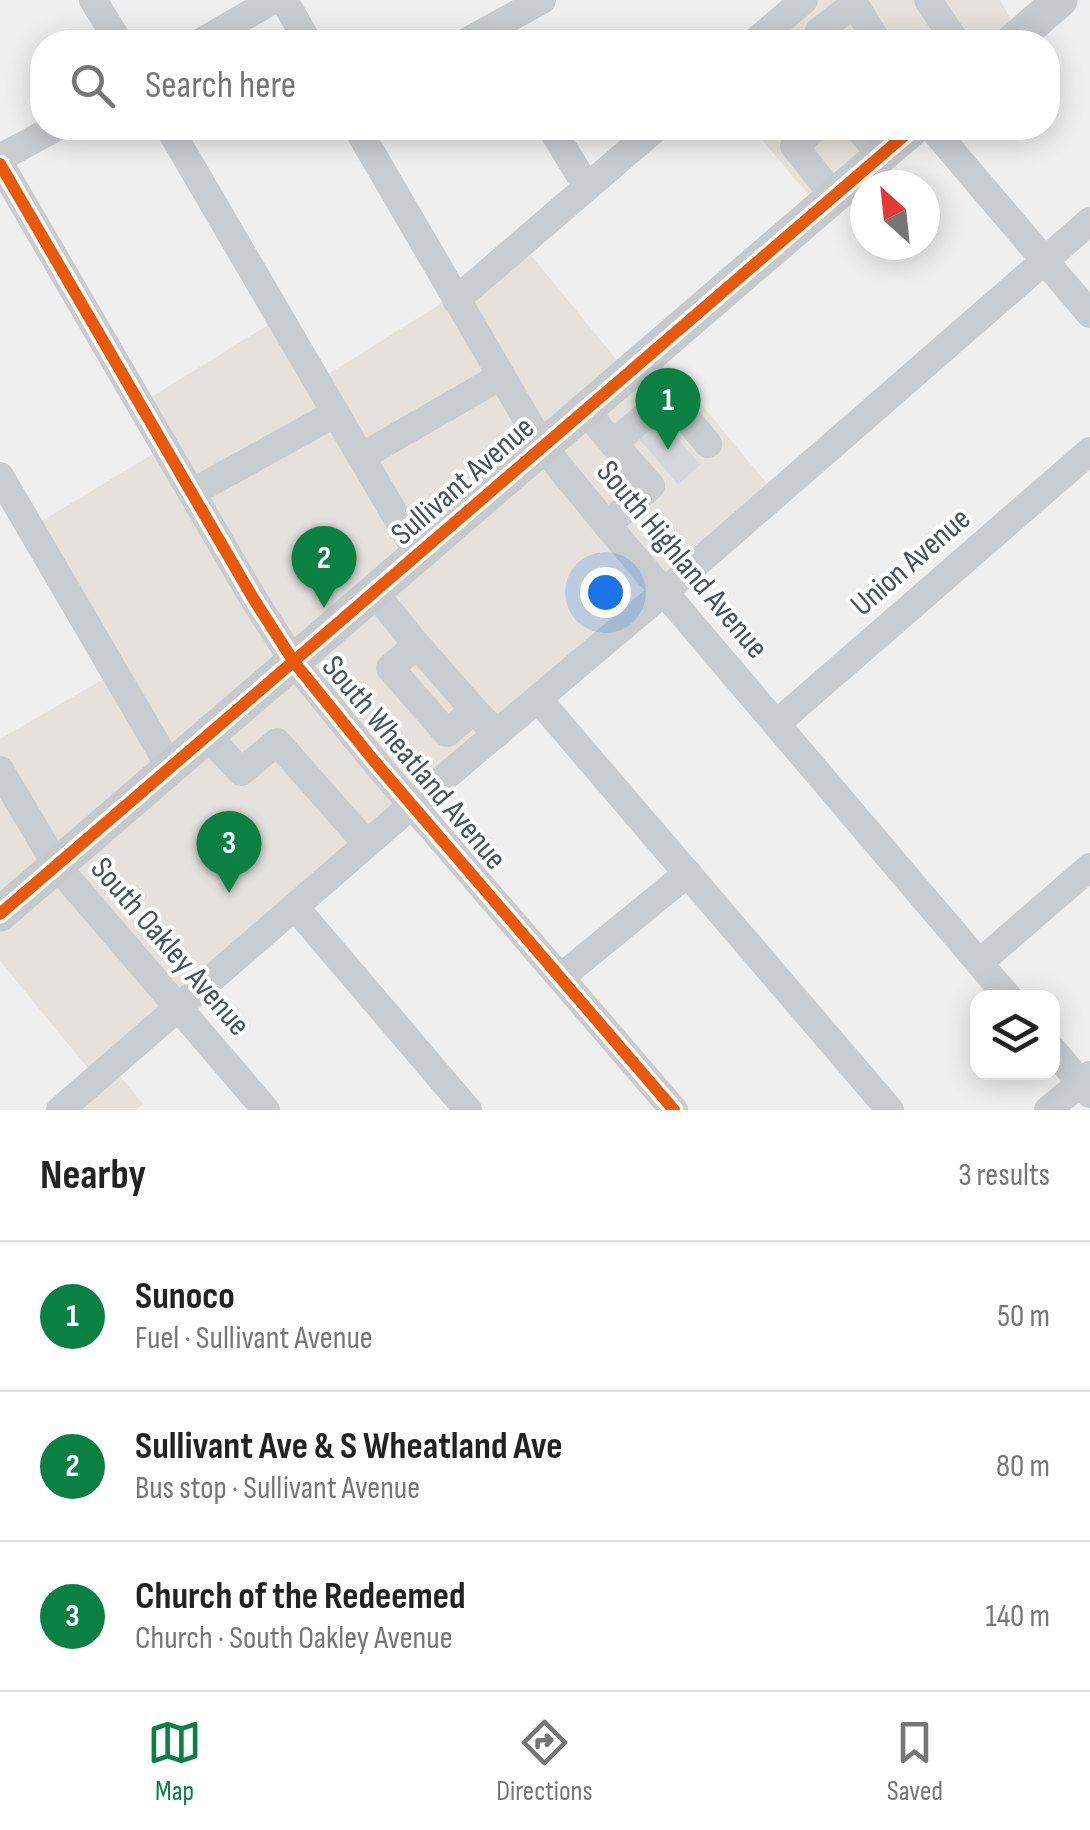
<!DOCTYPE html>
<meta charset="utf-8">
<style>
body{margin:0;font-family:"Sofia Sans Condensed",sans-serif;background:#f2f2f2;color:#222}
.controls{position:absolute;right:30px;bottom:30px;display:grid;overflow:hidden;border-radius:20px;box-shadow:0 5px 25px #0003}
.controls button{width:90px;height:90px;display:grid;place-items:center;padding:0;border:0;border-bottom:2px solid #e0e0e0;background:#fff;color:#222;font:50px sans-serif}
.compass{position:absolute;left:850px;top:170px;width:90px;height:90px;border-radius:50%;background:#fff;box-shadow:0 5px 25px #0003;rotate:333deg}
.you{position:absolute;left:605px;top:592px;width:35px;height:35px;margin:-25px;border:8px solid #fff;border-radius:50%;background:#1a73e8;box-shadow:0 0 0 15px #1a73e833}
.badge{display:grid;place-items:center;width:65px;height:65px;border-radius:50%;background:#0b8043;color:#fff;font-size:32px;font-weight:700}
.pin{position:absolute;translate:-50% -82px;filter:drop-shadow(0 2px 5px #0008)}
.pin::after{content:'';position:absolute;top:52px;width:35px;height:30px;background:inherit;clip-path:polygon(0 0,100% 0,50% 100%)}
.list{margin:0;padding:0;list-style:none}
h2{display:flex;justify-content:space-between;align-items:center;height:130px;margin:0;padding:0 40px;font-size:42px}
h2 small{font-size:32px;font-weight:400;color:#767676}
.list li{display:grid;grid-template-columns:65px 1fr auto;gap:30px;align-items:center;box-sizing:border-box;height:150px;padding:0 40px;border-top:2px solid #e0e0e0}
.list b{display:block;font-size:38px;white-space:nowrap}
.list p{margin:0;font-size:32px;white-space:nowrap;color:#767676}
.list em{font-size:32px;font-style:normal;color:#767676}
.icon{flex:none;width:55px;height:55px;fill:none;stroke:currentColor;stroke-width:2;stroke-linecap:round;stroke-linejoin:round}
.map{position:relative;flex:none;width:1090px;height:1110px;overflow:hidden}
.search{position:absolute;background:#fff;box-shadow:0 5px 25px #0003;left:30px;right:30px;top:30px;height:110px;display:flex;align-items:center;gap:25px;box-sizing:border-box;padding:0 35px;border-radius:40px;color:#767676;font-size:38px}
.sheet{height:580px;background:#fff}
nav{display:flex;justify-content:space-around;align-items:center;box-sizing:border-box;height:140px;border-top:2px solid #e0e0e0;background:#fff;font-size:28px;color:#767676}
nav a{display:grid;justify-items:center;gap:5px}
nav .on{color:#0b8043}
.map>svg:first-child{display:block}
.commercial{fill:#e5e2dd}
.building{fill:#d6d7d8;stroke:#e1e1e2;stroke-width:2.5}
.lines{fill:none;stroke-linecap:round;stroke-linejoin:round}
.minor{stroke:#c9ccce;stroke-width:28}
.major{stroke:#c6cacc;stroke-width:35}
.cycleway-casing{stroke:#fff;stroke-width:19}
.cycleway{stroke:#e8590c;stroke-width:12}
.labels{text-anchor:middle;stroke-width:8;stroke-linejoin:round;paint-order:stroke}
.street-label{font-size:32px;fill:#46535c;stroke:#fff}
</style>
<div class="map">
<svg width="1090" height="1110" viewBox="0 0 1090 1110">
<rect width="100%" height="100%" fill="#f0efef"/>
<g class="commercial">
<polygon points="811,0 1000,0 1020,35 1010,42 763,42"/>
<polygon points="752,128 908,128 816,204"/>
<polygon points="520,242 626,371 653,346 778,497 117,1072 143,1104 136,1110 51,1110 92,1073 0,961 0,797 5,794 0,785 0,739 107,677 25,531 156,452 132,409 284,315 322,378 445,301"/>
</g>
<polygon class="building" points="659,415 702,465 678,486 635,436"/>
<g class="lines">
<g class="minor">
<polyline points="93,0 119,42"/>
<polyline points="284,0 308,42"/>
<polyline points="852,0 878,42"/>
<polyline points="928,0 956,42"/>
<polyline points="201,42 273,0"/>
<polyline points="466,42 542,0"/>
<polyline points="755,42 804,0"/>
<polyline points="827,42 819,31 854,4"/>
<polyline points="169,128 418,554"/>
<polyline points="357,128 543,447 607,525 1009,998"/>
<polyline points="551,128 587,187"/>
<polyline points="815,128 794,146 834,196"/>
<polyline points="858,128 881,155"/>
<polyline points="932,128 1090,314"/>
<polyline points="0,158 55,128"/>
<polyline points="0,164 253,598 294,662 375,762 674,1110"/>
<polyline points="456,300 656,128"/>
<polyline points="641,363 708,444"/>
<polyline points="585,411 651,486 607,525"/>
<polyline points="613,444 668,396"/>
<polyline points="361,457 501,376"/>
<polyline points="0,476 170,767"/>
<polyline points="193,492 336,413"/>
<polyline points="374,592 417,645 390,668 447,733 474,710 497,734"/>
<polyline points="417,645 474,710"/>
<polyline points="538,699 890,1110"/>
<polyline points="776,724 1090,451"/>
<polyline points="207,735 241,772 277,742 367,844"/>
<polyline points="0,770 57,866 266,1110"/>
<polyline points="295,907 468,1110"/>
<polyline points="979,963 1090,867"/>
<polyline points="561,977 688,873"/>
<polyline points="1052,1049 1090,1094"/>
<polyline points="60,1110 412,805 664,592 1090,221"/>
<polyline points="1048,1110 1090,1075"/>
</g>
<g class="major">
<polyline points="1012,42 1060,0"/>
<polyline points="0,914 913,128"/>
</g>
<defs>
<g id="cycleway">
<polyline points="0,164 253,598 294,662 375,762 674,1110"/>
<polyline points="0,914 913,128"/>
</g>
</defs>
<use href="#cycleway" class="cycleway-casing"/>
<use href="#cycleway" class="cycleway"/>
</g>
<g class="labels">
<g class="street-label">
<text transform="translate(462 480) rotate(-41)" y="11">Sullivant Avenue</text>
<text transform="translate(683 559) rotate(50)" y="11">South Highland Avenue</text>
<text transform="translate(910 561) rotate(-41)" y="11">Union Avenue</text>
<text transform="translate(415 762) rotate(50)" y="11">South Wheatland Avenue</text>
<text transform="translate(171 946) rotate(49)" y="11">South Oakley Avenue</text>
</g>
</g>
</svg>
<div class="controls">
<button><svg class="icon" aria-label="layers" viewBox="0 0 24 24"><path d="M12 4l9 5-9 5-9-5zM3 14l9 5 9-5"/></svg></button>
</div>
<svg class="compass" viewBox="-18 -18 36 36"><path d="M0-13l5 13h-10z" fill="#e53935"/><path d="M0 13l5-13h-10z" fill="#767676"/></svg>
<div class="you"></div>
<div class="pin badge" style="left:668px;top:450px">1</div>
<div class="pin badge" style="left:324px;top:608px">2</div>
<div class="pin badge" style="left:229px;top:893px">3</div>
<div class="search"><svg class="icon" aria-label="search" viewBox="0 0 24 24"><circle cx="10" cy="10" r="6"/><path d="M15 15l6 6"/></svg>Search here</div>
</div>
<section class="sheet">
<h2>Nearby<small>3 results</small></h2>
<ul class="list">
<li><span class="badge">1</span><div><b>Sunoco</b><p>Fuel · Sullivant Avenue</p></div><em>50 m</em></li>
<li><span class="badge">2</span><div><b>Sullivant Ave &amp; S Wheatland Ave</b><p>Bus stop · Sullivant Avenue</p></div><em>80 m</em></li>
<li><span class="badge">3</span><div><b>Church of the Redeemed</b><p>Church · South Oakley Avenue</p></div><em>140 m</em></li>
</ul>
</section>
<nav>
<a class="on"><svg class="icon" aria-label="map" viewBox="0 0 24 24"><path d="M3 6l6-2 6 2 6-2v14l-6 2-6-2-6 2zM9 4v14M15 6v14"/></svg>Map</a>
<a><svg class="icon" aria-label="directions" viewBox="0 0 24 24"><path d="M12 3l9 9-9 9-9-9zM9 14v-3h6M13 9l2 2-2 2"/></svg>Directions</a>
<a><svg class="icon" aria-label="saved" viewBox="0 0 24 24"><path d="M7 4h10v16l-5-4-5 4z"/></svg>Saved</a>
</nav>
